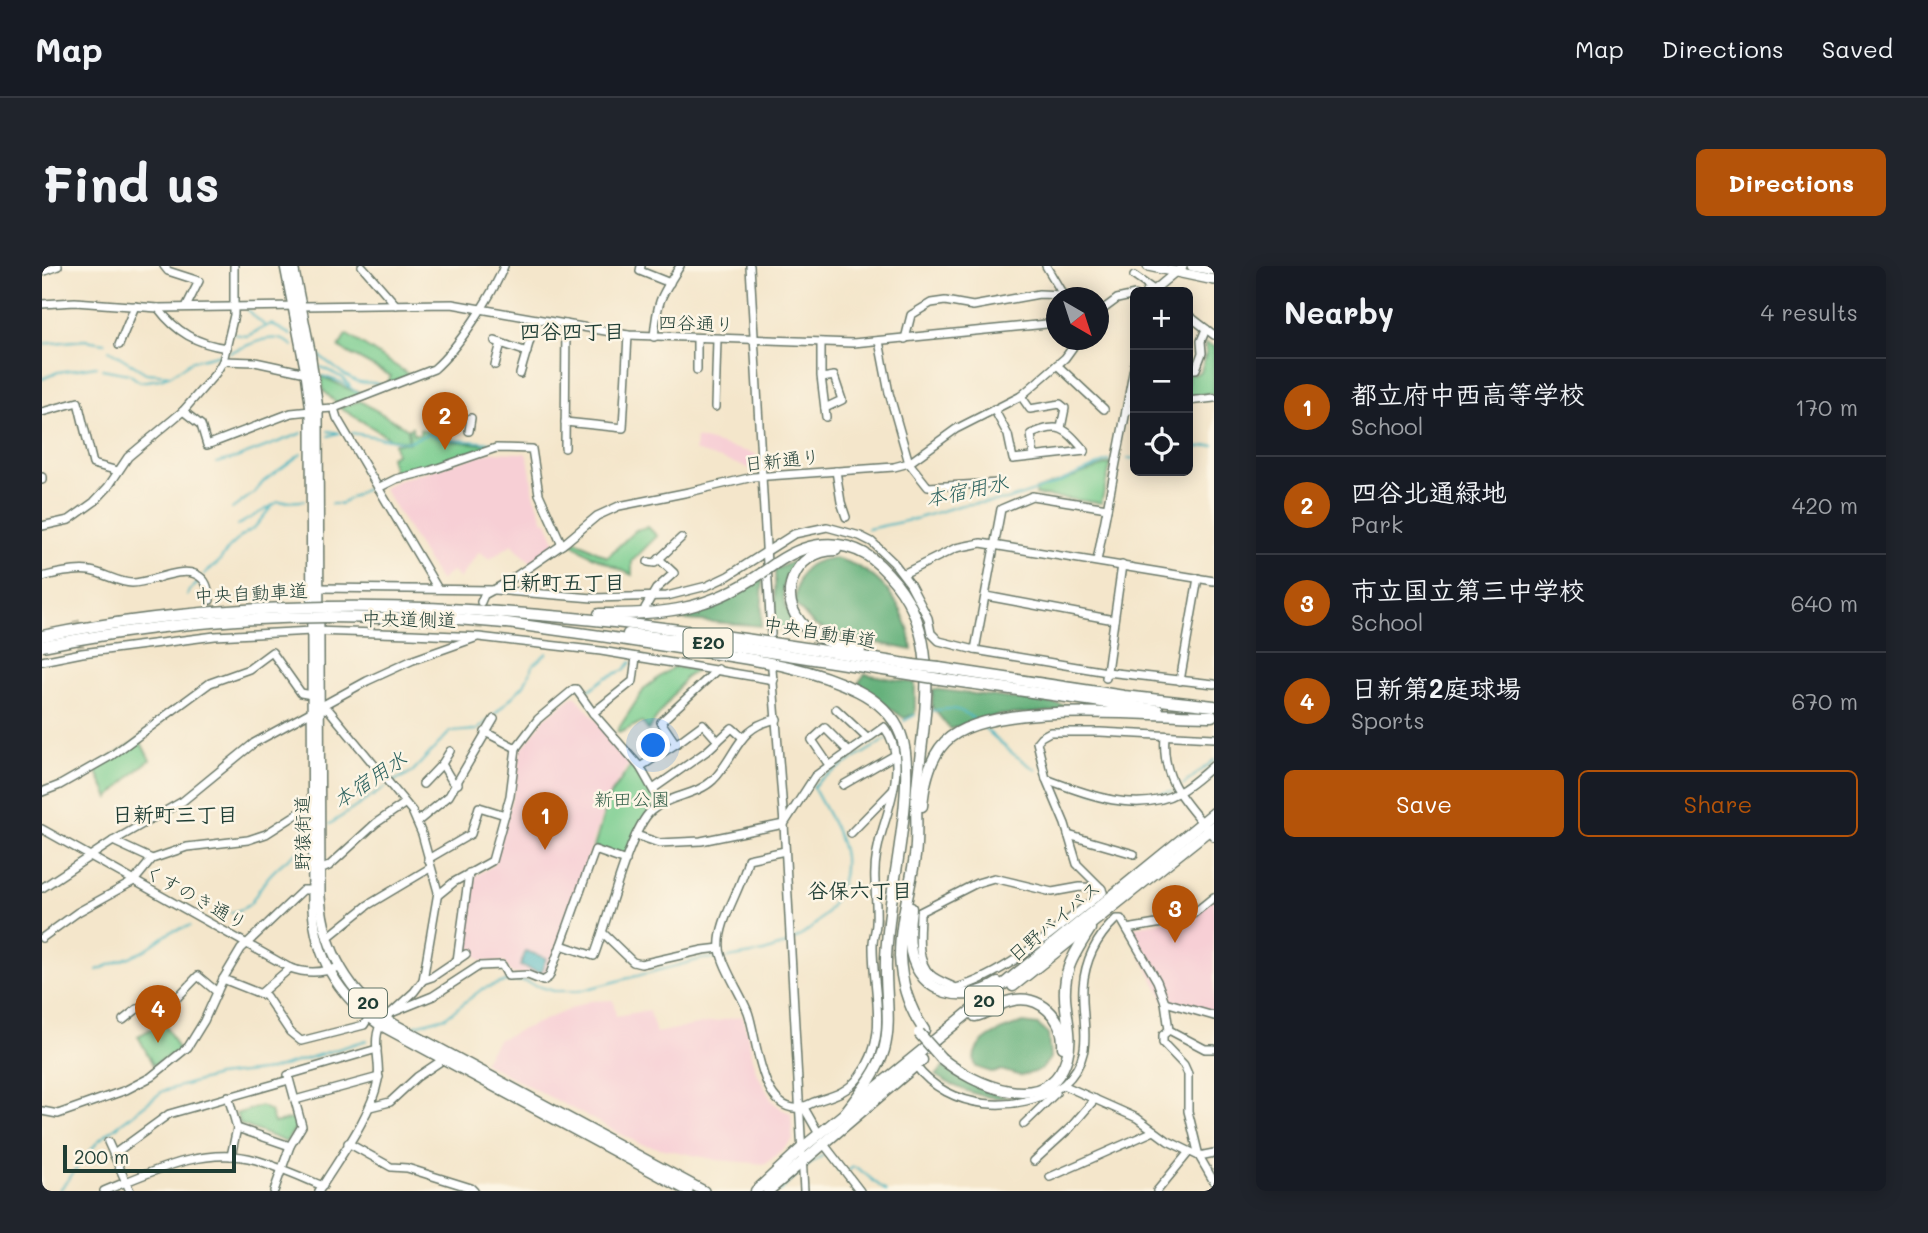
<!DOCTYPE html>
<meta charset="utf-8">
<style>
body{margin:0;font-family:Mali,"Klee One",sans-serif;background:#20242c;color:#f1f3f6}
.controls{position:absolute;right:21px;top:21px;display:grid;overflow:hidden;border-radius:10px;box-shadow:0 4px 18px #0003}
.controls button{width:63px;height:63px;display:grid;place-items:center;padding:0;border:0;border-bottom:2px solid #363941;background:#171b24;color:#f1f3f6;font:35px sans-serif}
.compass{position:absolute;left:1004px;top:21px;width:63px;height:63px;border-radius:50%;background:#171b24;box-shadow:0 4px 18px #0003;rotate:141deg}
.scale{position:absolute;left:21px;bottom:18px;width:173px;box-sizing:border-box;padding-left:7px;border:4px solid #1f3d34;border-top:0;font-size:19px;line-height:24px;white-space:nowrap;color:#1f3d34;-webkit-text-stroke:5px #fcf5e5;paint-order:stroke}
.you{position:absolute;left:612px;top:480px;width:24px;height:24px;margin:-18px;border:5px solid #fff;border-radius:50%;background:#1a73e8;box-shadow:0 0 0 10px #1a73e833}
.badge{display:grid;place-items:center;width:46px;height:46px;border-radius:50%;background:#b45309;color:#fff;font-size:23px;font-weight:700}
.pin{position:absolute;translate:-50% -58px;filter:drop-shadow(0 2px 4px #0008)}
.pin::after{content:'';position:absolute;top:37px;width:24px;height:21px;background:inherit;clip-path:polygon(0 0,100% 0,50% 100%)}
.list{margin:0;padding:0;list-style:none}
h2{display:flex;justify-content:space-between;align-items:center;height:91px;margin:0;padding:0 28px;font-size:30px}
h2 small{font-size:23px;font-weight:400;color:#9ea1a6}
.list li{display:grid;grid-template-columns:46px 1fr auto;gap:21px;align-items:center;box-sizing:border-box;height:98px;padding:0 28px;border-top:2px solid #363941}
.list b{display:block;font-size:26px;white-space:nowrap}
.list p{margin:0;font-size:23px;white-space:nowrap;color:#9ea1a6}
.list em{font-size:23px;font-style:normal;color:#9ea1a6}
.actions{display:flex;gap:14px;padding:21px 28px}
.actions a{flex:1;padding:16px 0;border:2px solid #b45309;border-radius:10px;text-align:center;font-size:24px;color:#b45309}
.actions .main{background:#b45309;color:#fff}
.icon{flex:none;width:38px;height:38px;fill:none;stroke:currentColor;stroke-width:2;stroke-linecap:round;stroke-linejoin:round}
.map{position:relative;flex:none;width:1172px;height:925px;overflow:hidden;border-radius:10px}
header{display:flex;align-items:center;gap:42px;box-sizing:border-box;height:98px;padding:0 35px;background:#171b24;border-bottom:2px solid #363941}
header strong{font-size:33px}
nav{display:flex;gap:38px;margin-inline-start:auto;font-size:24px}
.intro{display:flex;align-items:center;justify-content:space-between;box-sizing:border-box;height:168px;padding:0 42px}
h1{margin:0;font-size:49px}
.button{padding:18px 32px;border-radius:10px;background:#b45309;color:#fff;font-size:24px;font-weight:700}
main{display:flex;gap:42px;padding:0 42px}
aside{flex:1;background:#171b24;border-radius:10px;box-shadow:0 4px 18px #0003}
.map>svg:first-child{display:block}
.built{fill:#f7cfd5}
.green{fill:#7acd90;stroke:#4c8562;stroke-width:2}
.forest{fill:#63b07a;stroke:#417657;stroke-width:2}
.water{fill:#45b4c0;stroke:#32787a;stroke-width:2}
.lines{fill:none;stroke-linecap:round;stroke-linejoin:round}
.stream{stroke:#45b4c0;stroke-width:2}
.minor-tunnel{stroke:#c9c4ad;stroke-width:7;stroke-dasharray:7 3.5;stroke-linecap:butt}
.minor-casing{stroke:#6a7869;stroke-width:10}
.major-casing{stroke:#6a7869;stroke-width:12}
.highway-casing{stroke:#6a7869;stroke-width:13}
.minor{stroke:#fff;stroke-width:7}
.major{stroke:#fff;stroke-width:9}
.highway{stroke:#fff;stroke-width:10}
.highway-bridge-casing{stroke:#6a7869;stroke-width:13;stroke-linecap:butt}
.highway-bridge{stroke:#fff;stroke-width:10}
.labels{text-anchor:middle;stroke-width:5;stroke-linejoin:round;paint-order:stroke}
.shield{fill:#fcf5e5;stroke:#617469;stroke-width:2}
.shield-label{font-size:18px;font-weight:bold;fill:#1f3d34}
.street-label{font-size:19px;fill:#1f3d34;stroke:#fcf5e5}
.park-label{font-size:19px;fill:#36614b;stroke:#fcf5e5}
.neighbourhood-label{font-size:21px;font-weight:bold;fill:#1f3d34;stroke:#fcf5e5}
.water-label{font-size:21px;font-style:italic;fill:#2a615e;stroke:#fcf5e5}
</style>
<header>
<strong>Map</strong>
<nav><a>Map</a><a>Directions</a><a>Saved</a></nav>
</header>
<div class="intro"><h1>Find us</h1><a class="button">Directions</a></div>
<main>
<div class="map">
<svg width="1172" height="925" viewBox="0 0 1172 925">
<rect width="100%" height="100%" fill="#fcf5e5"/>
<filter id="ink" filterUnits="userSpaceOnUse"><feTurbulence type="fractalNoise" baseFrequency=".0143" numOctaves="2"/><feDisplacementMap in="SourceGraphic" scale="14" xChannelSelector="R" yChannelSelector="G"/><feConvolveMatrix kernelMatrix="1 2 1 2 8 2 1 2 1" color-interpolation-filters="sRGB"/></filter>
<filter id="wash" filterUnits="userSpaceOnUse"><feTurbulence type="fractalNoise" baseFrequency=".00686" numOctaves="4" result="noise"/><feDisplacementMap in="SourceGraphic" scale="28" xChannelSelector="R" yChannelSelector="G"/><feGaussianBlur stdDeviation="1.57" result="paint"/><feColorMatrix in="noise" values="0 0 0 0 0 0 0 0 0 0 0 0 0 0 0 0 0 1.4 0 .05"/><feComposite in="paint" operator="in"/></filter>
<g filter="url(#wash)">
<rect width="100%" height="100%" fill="#f4e6cb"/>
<g class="built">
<polygon points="654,172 714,188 715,204 714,206 702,200 653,185"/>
<polygon points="450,186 483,187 486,191 492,228 502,255 505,256 514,277 512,281 489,297 470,278 448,293 437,286 417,313 410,305 398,315 341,222 354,215"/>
<polygon points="533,429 589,495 566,531 506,709 502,712 469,707 462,696 439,695 423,677 433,610 452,599 472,524 479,484 503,452"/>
<polygon points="1172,631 1172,750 1123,736 1085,663 1151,648"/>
<polygon points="571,734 574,750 607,744 614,767 701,750 714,805 730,835 741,844 749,847 751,874 724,898 675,894 598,878 441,796 455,774 547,735"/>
</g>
<g class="green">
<polygon points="304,68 368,109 345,118 349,110 297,82"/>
<polygon points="1163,77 1172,81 1172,127 1146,130 1146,107 1152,109 1159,105 1164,88"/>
<polygon points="279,110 309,124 319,126 320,129 302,136 294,137 282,125"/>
<polygon points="318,135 366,163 366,175 349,173 297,141"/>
<polygon points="370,161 371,168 378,168 378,163 407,172 408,175 448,179 388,201 353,209 348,191 354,188 352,177 367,177 367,164"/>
<polygon points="1069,197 1059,237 994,229 994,224"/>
<polygon points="606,261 615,270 590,295 590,309 546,288 530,277 534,274 565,291 594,264"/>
<polygon points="631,401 655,404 643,412 606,464 600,456 577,467 575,465 603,422"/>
<path d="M97,473L108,494C92,505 81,519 67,532L53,502Z"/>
<polygon points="592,495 614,533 613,538 582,591 552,581 567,531"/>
<polygon points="122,756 137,785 111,799 96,770"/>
<polygon points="219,840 228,845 232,857 254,852 256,858 244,876 198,858 194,848"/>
</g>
<g class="forest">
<path d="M758,292C733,317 738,340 759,365L733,363V304Z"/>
<path d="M792,292C836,302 866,340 870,384L797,369L772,359L753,338C755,308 761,295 792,292Z"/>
<polygon points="721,309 719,360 633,353 677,336"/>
<polygon points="823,408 873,417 873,448 862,452 817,421 817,416"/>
<polygon points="891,423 1055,443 957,449 908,463 890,441"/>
<path d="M981,757L996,759L1006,768L1008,792L999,804L979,810L959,804L952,807L934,801C924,775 961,763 981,757Z"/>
<path d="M901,801C924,814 944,827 970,832C942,834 918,824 894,810Z"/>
</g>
<polygon class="water" points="484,685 504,692 499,707 478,700"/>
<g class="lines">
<g class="stream">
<polyline points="205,44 222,59"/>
<polyline points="191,68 205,70 229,58 249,69"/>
<polyline points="0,78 43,74 63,77"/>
<polyline points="67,84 104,107 128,109"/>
<path d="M188,86C210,79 232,63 251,80"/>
<path d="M276,88C285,96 307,114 318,116C327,118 333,115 341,119"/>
<polyline points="279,101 301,112 308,120"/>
<polyline points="60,103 87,108 98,116 118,113 129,109 150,95 178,88"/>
<polyline points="281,110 299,116 318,128 323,126"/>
<polyline points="0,113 16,106 54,100"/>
<polyline points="286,165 298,167"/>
<polyline points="310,167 365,176 386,168 403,173 451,177"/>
<polyline points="287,170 297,167"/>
<polyline points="1146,183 1172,179"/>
<polyline points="1086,193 1093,192"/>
<polyline points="174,197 194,192 260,167"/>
<polyline points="289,238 298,238 329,220"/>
<polyline points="190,243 213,226 222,215 259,188"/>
<polyline points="196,259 236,236 262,235"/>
<polyline points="826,263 873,253 920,239 965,234 1010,219 1068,194"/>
<polyline points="162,308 176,297 187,282 201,269 212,262 230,240"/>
<polyline points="145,330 147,325 157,316"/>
<polyline points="542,428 563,412 582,404 589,396"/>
<path d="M889,445C911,442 916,440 934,455"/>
<polyline points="452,449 482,419 492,398 505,387"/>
<polyline points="862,455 873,449"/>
<polyline points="941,461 970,487 994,504"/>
<polyline points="1006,509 1052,526 1099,531 1130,525"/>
<polyline points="348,517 370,506 408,466 435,464 448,453"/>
<polyline points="1141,519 1172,494"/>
<polyline points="288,558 344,521"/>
<path d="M189,647C215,638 207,637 221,618C231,603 248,591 262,580"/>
<path d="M752,674C782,657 805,626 802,591C800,570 781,540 771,521L779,513L845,473"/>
<polyline points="686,692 722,686 747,677"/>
<polyline points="55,704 100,686 130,665 148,660"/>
<polyline points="374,759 404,751 440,723 462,716 480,715 512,725 537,725 660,693 676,692"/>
<polyline points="789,893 798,906"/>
<polyline points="764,901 784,887"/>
<polyline points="806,905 811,901 817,903 844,925"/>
<polyline points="17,925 56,875 121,825 175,810 228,804 325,774"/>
<polyline points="738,925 757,907"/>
</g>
</g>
</g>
<g filter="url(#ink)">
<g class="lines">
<g class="minor-tunnel">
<polyline points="168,334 173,370"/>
<polyline points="34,354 40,387"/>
<polyline points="437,363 439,336"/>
<polyline points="834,657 864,650"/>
</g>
<defs>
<g id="minor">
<polyline points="122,0 126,5 157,15 144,41"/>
<polyline points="320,0 354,39"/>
<polyline points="599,0 598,5 628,17"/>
<polyline points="708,0 729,368"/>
<polyline points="1004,0 1023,32"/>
<polyline points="0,6 16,0"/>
<polyline points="1092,10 1112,24"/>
<polyline points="1104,26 1112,24 1141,0"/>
<polyline points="0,38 33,36 116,42 410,38 586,69 811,77 1015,57"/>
<path d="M116,42C134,66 155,78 185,82"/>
<polyline points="1056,47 1075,33 1093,29"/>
<polyline points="1146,49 1172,69"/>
<path d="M612,71C615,34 619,30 638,0"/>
<polyline points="863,73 869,49 889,37 903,35 931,40 997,28 1021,29"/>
<polyline points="453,75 485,86"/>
<polyline points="837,75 847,127 867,197 886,221 957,217"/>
<polyline points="779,76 779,110 784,151"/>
<polyline points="77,79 93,40"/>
<polyline points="181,95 213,96 264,107"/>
<polyline points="453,99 459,77"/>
<polyline points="1015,99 1062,143"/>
<polyline points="1146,103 1154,103 1160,87 1159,75 1164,63"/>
<polyline points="655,104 655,73"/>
<polyline points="478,108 494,53"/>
<polyline points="780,112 792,110 800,134 783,142"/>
<polyline points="979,130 988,143 1018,138 1023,142 1019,162"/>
<polyline points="1146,135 1172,132"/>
<polyline points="673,141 675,73"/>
<polyline points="292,142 295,152 396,323"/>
<path d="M276,143L292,142L392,103C416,82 450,30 462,0"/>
<polyline points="952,143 966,169 971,193 1043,185"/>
<polyline points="141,145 159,159 165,179 249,147 269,145"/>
<polyline points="1084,145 1093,96"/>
<polyline points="0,146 36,136 51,198 76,205"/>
<polyline points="523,156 581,162 586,69"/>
<polyline points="427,165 429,152"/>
<polyline points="523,182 524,58"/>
<path d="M992,190L989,168C1019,156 1023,162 1043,185"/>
<polyline points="794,205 799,236 804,251"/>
<polyline points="0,211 0,214"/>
<polyline points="336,222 354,213 387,205 454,182 490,183 497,228 520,279"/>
<polyline points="0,260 27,254 52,236 66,221 86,191 141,145 174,107 181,95 192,49 192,0"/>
<polyline points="1055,295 1084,145 1093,143"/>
<polyline points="606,296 613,297 617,293"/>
<polyline points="861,308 914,282 939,277 1172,315"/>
<path d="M0,311C15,307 33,303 48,305C62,307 76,317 90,317C108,317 137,301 153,308C165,313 166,322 168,334"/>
<polyline points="277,322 453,324 551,332 625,330 665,320 686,310 752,268 785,261 818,270 830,276 852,297 868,318 886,352 889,367 897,375 933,384 1065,406 1172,418"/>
<polyline points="944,330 1072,354"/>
<polyline points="439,336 442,329 464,317 524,276 555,250 577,240 647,226 711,211 852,201 867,197 914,163 979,130 1023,92 1036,74"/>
<polyline points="603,342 614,323 632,307 617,293 639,272"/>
<polyline points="933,384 959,243 990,230 1065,242"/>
<polyline points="0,395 40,387 173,370 270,365 369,368 437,371 559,385 732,414"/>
<polyline points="730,403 742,558 762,925"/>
<polyline points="1064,412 1080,299"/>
<polyline points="1138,415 1156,312"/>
<polyline points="278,442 287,444 370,545 380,568 396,626 381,714 372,726 349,747"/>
<polyline points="794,443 826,473"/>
<polyline points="551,447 591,415 594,391"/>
<polyline points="443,466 474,482"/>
<path d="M1123,470C1119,517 1145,537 1172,571"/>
<polyline points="634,478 661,458 676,475"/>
<polyline points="400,498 410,515 416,518"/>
<polyline points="787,499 770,474 783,462 807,486"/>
<polyline points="598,501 634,478 619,456 676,403"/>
<path d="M1004,513C1043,528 1097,549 1137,526C1150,519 1161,508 1172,499"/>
<polyline points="381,518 400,498 408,485"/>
<polyline points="801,519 853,489"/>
<polyline points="611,523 665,485 690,462 700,471"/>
<polyline points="0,526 18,519 69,490 168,417 207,403 230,386 259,427 270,429"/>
<polyline points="375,556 407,530 452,453"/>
<path d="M0,563L248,702C265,708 281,707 297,701"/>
<polyline points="809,567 851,524"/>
<path d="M594,569L617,577L659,575L742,558L773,510L842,461C864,489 851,531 841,562C836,578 832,599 833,615C833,629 835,643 834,657C834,664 831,671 831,678C830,725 849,770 817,811C805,827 790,830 772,836C768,838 762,841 757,842C718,846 715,770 706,746C699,728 680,700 678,683C675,655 701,622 706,593L743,585"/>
<polyline points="1026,569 1092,588"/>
<polyline points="71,575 110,593"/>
<polyline points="386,593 429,568 437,541 463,549"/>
<polyline points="278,604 287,600 334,557 362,538"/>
<polyline points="0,622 71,575 141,535 212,477 325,415 371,394 433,372"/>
<path d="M1059,622L1038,621L1010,626L952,612L935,617L878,646C878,665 873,693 888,708C894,714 906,718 914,722C965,709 1020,658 1061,626"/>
<polyline points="1060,623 1035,598 1023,558 1004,513 995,476 999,471 1008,466 1058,466 1172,472"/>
<polyline points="396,629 412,616 450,595 468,530 474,482 496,453 532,423 534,423 551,447 598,501 619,538"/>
<polyline points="1085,663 1132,655 1151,648 1172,631"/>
<polyline points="561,667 591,696 599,698 661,684 678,682"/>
<polyline points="0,672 36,646 92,615 110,593 145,581 206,574 224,568 260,545 270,544"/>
<polyline points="285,672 326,639 388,602"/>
<polyline points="519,679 553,584 584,595"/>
<polyline points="415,695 427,607"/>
<polyline points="181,713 224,730 248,766 259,775 322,759 327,751"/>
<polyline points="381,714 390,711 424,688"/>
<polyline points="219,727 248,702"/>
<polyline points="1123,736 1127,764 1163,783 1172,783"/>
<path d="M349,747L391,730L437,700L460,699L466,710L486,709L501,715L507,711L519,679L552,690C565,657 587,565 609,545C627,529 654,530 671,514C696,489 694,461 735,453"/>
<path d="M1172,750L1123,736L1115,715L1079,653H1074C1055,671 1043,693 1041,721C1039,759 1055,788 1021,819L1095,852L1126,875L1157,890L1172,916"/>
<polyline points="81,754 95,743 128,739 156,710 175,726"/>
<polyline points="1127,764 1121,769 1121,777 1142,799 1146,808 1146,845 1157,890 1172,887"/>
<path d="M873,799C907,845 976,849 1021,819"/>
<polyline points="186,830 195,862 189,890"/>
<polyline points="253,834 337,811"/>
<polyline points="761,840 777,868"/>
<polyline points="328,841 348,836 375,811 402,793"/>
<polyline points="0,845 16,848 84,824 109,811 146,781 162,755 181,713 199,683 261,624 271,624"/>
<polyline points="982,858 1014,827"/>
<polyline points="195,862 248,880"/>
<polyline points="66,876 88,925"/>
<polyline points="306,877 349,901 365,902 429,922 432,925"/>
<polyline points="781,877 818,925"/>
<polyline points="72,888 127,848 247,814"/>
<polyline points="992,895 1028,862 1053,833"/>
<polyline points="1008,911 1112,865"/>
<path d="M62,925C109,906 163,879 214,894C237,901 259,911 281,920"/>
<polyline points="232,925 248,880 260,860 246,809 335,783"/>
<path d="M277,925C297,892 329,851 336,814C339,794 328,772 341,755"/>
<polyline points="1115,925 1147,886"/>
</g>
<g id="major">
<path d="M243,0L264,107L269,145L271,643C274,692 297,731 338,759L646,925"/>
<path d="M251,0L268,85L276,143L278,631C282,684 307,728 352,758L662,925"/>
<polyline points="1106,0 1172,14"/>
<polyline points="1150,0 1172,4"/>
</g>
<g id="highway">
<path d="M794,284C752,284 732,332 763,361C779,375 798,380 818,384"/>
<path d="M734,297C762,278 792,271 823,288C835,295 845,306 854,317C901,376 881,453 875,522C873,545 876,568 873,590C868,624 858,655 858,690C859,717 867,742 882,764"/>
<path d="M285,341C482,338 677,367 871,399"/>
<path d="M557,348C622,349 666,344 720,307"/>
<polyline points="286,351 415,353 463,357"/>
<path d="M458,356C526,365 594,375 662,386C714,394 769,401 816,425C834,434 852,449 859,469C873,505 855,596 849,637C847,660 843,682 844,705C844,732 849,759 842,784C835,808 817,828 803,847"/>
<polyline points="586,368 682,379 873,409"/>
<polyline points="897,402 1082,430 1172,440"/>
<polyline points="898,413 1116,444"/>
<path d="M880,540C882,517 887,493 903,476C945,432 1109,450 1170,450"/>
<path d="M869,642C867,657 866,672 869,686C878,729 923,739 956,717"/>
<polyline points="971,720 1172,560"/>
<path d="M933,750C946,748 955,738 968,735C997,727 1023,752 1021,781"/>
<path d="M899,792C931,819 1007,853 1025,791C1030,774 1026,759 1024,742C1019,707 1030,691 1048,663"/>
<polyline points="714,925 759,883 1172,547"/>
<polyline points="726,925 880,794"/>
</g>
</defs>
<use href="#minor" class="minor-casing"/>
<use href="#major" class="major-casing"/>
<use href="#highway" class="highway-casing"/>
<use href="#minor" class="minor"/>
<use href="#major" class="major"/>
<use href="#highway" class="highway"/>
<defs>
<g id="highway-bridge">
<polyline points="720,307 734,297"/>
<path d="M0,370C94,351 190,342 285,341"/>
<path d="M0,380C94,362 190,351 286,351"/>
<polyline points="871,399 897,402"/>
<polyline points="873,409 898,413"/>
<polyline points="877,767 899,792"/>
</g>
</defs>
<use href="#highway-bridge" class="highway-bridge-casing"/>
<use href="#highway-bridge" class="highway-bridge"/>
</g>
</g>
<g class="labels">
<g class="shield">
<rect x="641.5" y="362.5" width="49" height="29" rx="5"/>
<rect x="923" y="720.5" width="38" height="29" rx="5"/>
<rect x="307" y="722.5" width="38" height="29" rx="5"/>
</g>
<g class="shield-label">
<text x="666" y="383">E20</text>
<text x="942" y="741">20</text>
<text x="326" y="743">20</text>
</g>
<g class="street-label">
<text transform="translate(654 57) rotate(2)" y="7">四谷通り</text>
<text transform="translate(740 194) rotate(-6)" y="7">日新通り</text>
<text transform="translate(209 327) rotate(-3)" y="7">中央自動車道</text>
<text transform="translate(367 353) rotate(1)" y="7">中央道側道</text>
<text transform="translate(778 366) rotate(9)" y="7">中央自動車道</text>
<text transform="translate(260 567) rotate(-90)" y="7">野猿街道</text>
<text transform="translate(154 631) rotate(29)" y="7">くすのき通り</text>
<text transform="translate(1012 655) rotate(-40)" y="7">日野バイパス</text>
</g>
<g class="park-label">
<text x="590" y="540">新田公園</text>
</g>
<g class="neighbourhood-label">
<text x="530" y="73">四谷四丁目</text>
<text x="520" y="324">日新町五丁目</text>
<text x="133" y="556">日新町三丁目</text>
<text x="818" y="632">谷保六丁目</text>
</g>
<g class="water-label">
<text transform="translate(925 225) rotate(-12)" y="7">本宿用水</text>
<text transform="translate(328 514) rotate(-34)" y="7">本宿用水</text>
</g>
</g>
</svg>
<div class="controls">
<button>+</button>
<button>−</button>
<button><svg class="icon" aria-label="locate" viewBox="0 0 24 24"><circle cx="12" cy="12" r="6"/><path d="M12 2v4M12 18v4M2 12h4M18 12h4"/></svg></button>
</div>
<svg class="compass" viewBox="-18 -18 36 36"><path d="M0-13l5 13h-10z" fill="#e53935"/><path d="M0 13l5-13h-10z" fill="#9ea1a6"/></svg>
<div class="scale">200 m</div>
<div class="you"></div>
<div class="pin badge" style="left:503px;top:584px">1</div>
<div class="pin badge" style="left:403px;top:184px">2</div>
<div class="pin badge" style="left:1133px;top:677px">3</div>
<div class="pin badge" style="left:116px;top:777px">4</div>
</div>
<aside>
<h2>Nearby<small>4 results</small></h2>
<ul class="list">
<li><span class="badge">1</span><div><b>都立府中西高等学校</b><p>School</p></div><em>170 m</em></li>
<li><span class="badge">2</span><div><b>四谷北通緑地</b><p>Park</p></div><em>420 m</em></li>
<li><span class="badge">3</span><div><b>市立国立第三中学校</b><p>School</p></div><em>640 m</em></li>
<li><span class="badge">4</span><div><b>日新第2庭球場</b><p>Sports</p></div><em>670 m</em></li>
</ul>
<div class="actions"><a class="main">Save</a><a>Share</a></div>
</aside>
</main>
